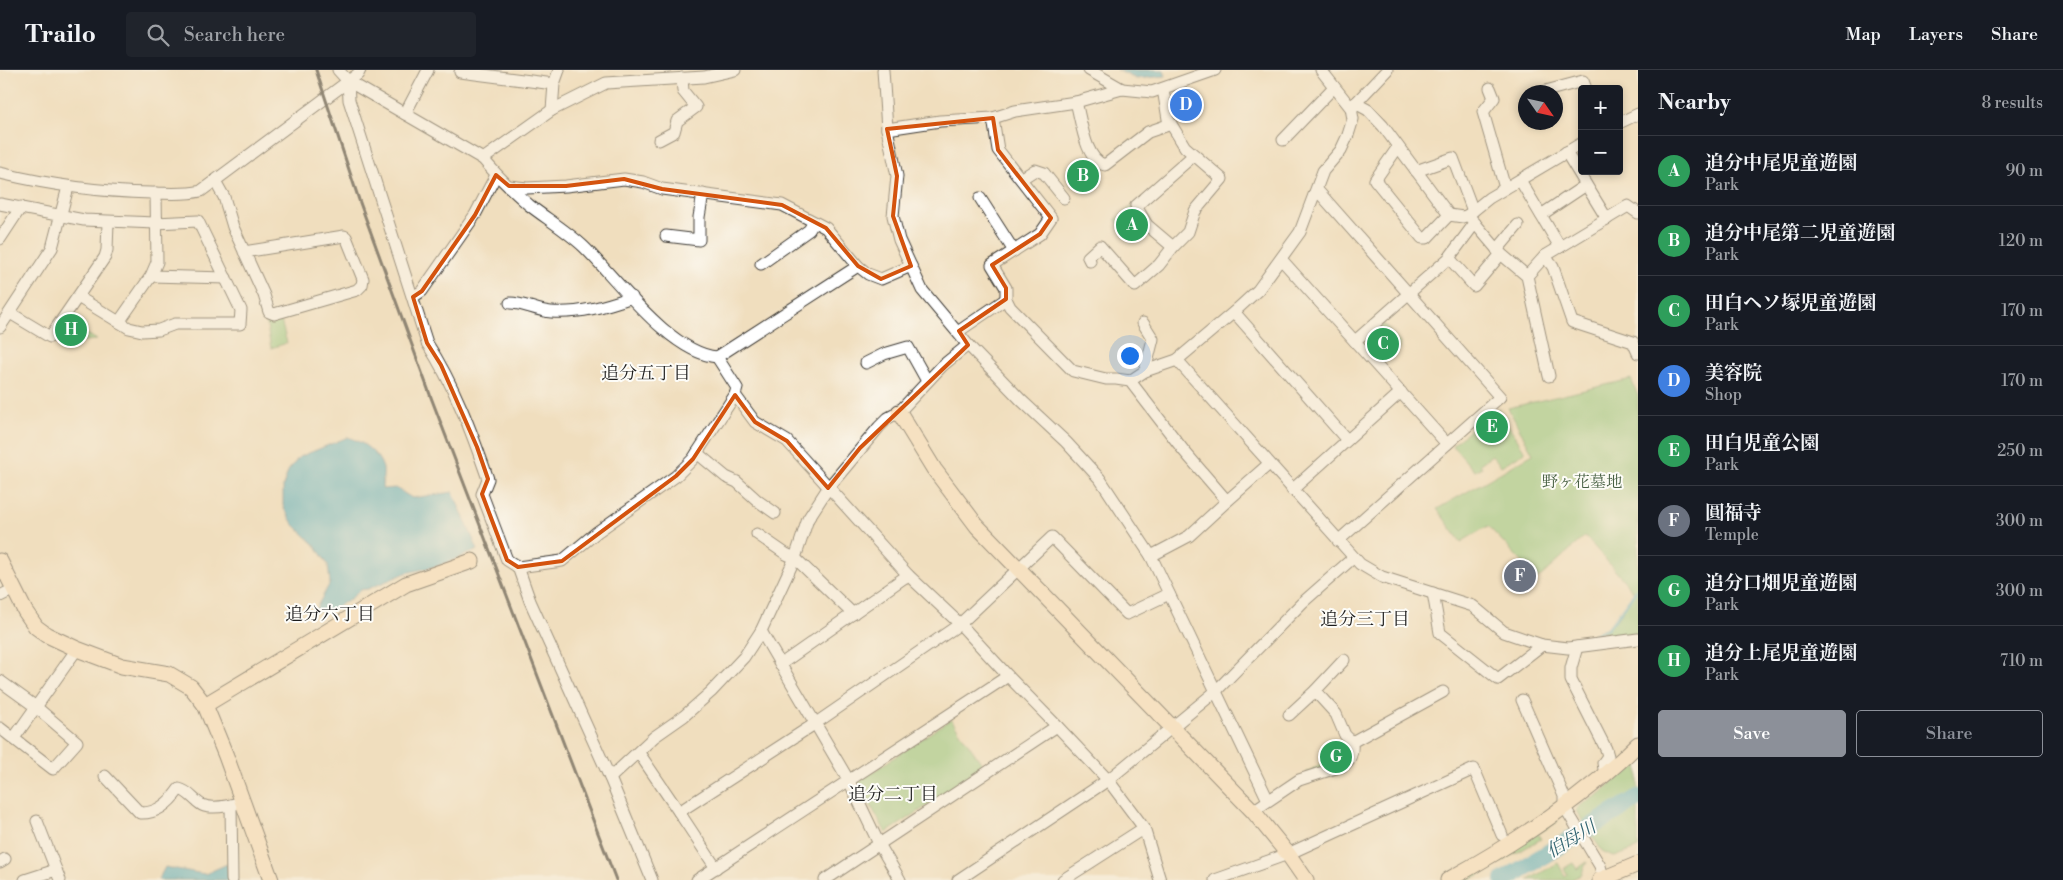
<!DOCTYPE html>
<meta charset="utf-8">
<style>
body{margin:0;font-family:"Libre Bodoni","Noto Serif JP",serif;background:#20242c;color:#f1f3f6}
.controls{position:absolute;right:15px;top:15px;display:grid;overflow:hidden;border-radius:5px;box-shadow:0 2px 8px #0003}
.controls button{width:45px;height:45px;display:grid;place-items:center;padding:0;border:0;border-bottom:1px solid #363941;background:#171b24;color:#f1f3f6;font:25px sans-serif}
.compass{position:absolute;left:1518px;top:15px;width:45px;height:45px;border-radius:50%;background:#171b24;box-shadow:0 2px 8px #0003;rotate:124deg}
.you{position:absolute;left:1129px;top:285px;width:18px;height:18px;margin:-12px;border:4px solid #fff;border-radius:50%;background:#1a73e8;box-shadow:0 0 0 8px #1a73e833}
.badge{display:grid;place-items:center;width:32px;height:32px;border-radius:50%;background:#8c9099;color:#fff;font-size:16px;font-weight:700}
.pin{position:absolute;translate:-50% -50%;border:2px solid #fff;box-shadow:0 1px 5px #0006}
.list{margin:0;padding:0;list-style:none}
h2{display:flex;justify-content:space-between;align-items:center;height:65px;margin:0;padding:0 20px;font-size:21px}
h2 small{font-size:16px;font-weight:400;color:#9ea1a6}
.list li{display:grid;grid-template-columns:32px 1fr auto;gap:15px;align-items:center;box-sizing:border-box;height:70px;padding:0 20px;border-top:1px solid #363941}
.list b{display:block;font-size:19px;white-space:nowrap}
.list p{margin:0;font-size:16px;white-space:nowrap;color:#9ea1a6}
.list em{font-size:16px;font-style:normal;color:#9ea1a6}
.actions{display:flex;gap:10px;padding:15px 20px}
.actions a{flex:1;padding:11px 0;border:1px solid #8c9099;border-radius:5px;text-align:center;font-size:18px;color:#8c9099}
.actions .main{background:#8c9099;color:#fff}
.icon{flex:none;width:28px;height:28px;fill:none;stroke:currentColor;stroke-width:2;stroke-linecap:round;stroke-linejoin:round}
.map{position:relative;flex:none;width:1638px;height:810px;overflow:hidden}
header{display:flex;align-items:center;gap:30px;box-sizing:border-box;height:70px;padding:0 25px;background:#171b24;border-bottom:1px solid #363941}
header strong{font-size:24px}
nav{display:flex;gap:28px;margin-inline-start:auto;font-size:18px}
.search{width:350px;height:45px;background:#20242c;display:flex;align-items:center;gap:12px;box-sizing:border-box;padding:0 18px;border-radius:5px;color:#9ea1a6;font-size:19px}
main{display:flex}
aside{flex:1;background:#171b24}
.map>svg:first-child{display:block}
.green{fill:#89c77d;stroke:#52724c}
.water{fill:#44aac4;stroke:#306370}
.lines{fill:none;stroke-linecap:round;stroke-linejoin:round}
.stream{stroke:#44aac4;stroke-width:3}
.river{stroke:#44aac4;stroke-width:18}
.street-casing{stroke:#3c3934;stroke-width:13}
.secondary-casing{stroke:#3c3934;stroke-width:17}
.street{stroke:#fff;stroke-width:11}
.secondary{stroke:#fde5c5;stroke-width:15}
.rail{stroke:#1c1c1c;stroke-width:3}
.marked{fill:none;stroke:#d4530e;stroke-width:4;stroke-linejoin:round}
.labels{text-anchor:middle;stroke-width:4;stroke-linejoin:round;paint-order:stroke}
.park-label{font-size:16px;fill:#486043;stroke:#fdfcf7}
.neighbourhood-label{font-size:18px;fill:#1c1c1c;stroke:#fdfcf7}
.water-label{font-size:18px;font-style:italic;fill:#306370;stroke:#fdfcf7}
</style>
<header>
<strong>Trailo</strong>
<div class="search"><svg class="icon" aria-label="search" viewBox="0 0 24 24"><circle cx="10" cy="10" r="6"/><path d="M15 15l6 6"/></svg>Search here</div>
<nav><a>Map</a><a>Layers</a><a>Share</a></nav>
</header>
<main>
<div class="map">
<svg width="1638" height="810" viewBox="0 0 1638 810">
<rect width="100%" height="100%" fill="#fdfcf7"/>
<filter id="ink" filterUnits="userSpaceOnUse"><feTurbulence type="fractalNoise" baseFrequency=".02" numOctaves="2"/><feDisplacementMap in="SourceGraphic" scale="10" xChannelSelector="R" yChannelSelector="G"/><feConvolveMatrix kernelMatrix="1 2 1 2 8 2 1 2 1" color-interpolation-filters="sRGB"/></filter>
<filter id="wash" filterUnits="userSpaceOnUse"><feTurbulence type="fractalNoise" baseFrequency=".0096" numOctaves="4" result="noise"/><feDisplacementMap in="SourceGraphic" scale="20" xChannelSelector="R" yChannelSelector="G"/><feGaussianBlur stdDeviation="1.12" result="paint"/><feColorMatrix in="noise" values="0 0 0 0 0 0 0 0 0 0 0 0 0 0 0 0 0 1.4 0 .05"/><feComposite in="paint" operator="in"/></filter>
<g filter="url(#wash)">
<rect width="100%" height="100%" fill="#f0debe"/>
<g class="green">
<polygon points="1092,92 1099,101 1081,116 1071,100"/>
<polygon points="1132,136 1147,160 1137,171 1115,150"/>
<polygon points="280,247 287,273 271,278 266,251"/>
<polygon points="67,251 97,270 61,273 55,269"/>
<polygon points="1384,254 1400,273 1399,279 1382,295 1366,275 1366,270"/>
<path d="M1631,309L1638,326V565L1602,570L1601,565C1616,553 1625,539 1634,522L1585,466L1538,509L1488,456L1461,472L1437,439L1533,384L1508,338Z"/>
<polygon points="1498,338 1525,382 1501,396 1492,385 1480,394 1482,397 1474,401 1452,375"/>
<polygon points="951,649 985,698 886,763 859,714 859,711"/>
<polygon points="1344,672 1348,679 1344,689 1307,704 1307,702 1329,689 1326,685"/>
<polygon points="1638,688 1638,723 1585,756 1577,740 1578,737 1601,723"/>
<polygon points="1638,733 1638,778 1615,787 1602,781 1588,760 1610,753"/>
<polygon points="1557,749 1558,751 1538,764 1541,769 1470,810 1463,810"/>
<polygon points="1587,792 1581,805 1570,810 1528,810 1558,793 1565,806 1567,804 1564,798 1573,793 1577,799"/>
</g>
<g class="water">
<polygon points="1117,0 1164,0 1166,6 1136,9"/>
<path d="M348,367C363,372 378,382 383,398C384,404 382,413 382,419L396,418L412,428L453,422L478,480L438,496L406,503L368,519L360,520L352,528L330,541L314,542L330,513L328,495L315,475L293,454L283,436V416L288,401L299,387Z"/>
<polygon points="227,794 229,810 158,810 165,797 205,804"/>
</g>
<g class="lines">
<polyline class="stream" points="1578,573 1609,557 1638,518"/>
<polyline class="river" points="1504,810 1638,728"/>
</g>
</g>
<g filter="url(#ink)">
<g class="lines">
<defs>
<g id="street">
<path d="M338,0L348,11L483,89C497,106 513,121 529,135C547,149 567,161 584,177C617,209 670,283 717,287L858,196L868,204L881,209L911,196"/>
<polyline points="883,0 887,59 897,106 893,146 899,170 922,220 968,275 1021,330 1066,372 1100,409 1151,486 1268,730"/>
<polyline points="1089,0 1122,19"/>
<polyline points="460,2 554,14"/>
<path d="M348,11L349,30L427,273C454,314 472,363 488,409L482,424L507,490L518,497L562,491L597,462L676,406L693,389L735,325L737,318L717,287"/>
<polyline points="1490,18 1494,28 1483,42 1505,118"/>
<polyline points="1542,22 1583,11 1586,19"/>
<path d="M1076,32C1081,49 1085,91 1105,95L1148,62L1171,54"/>
<polyline points="1355,33 1368,40 1383,56 1449,145"/>
<polyline points="1351,38 1387,0"/>
<polyline points="552,40 554,14 559,0"/>
<polyline points="405,44 428,0"/>
<polyline points="993,48 998,80 1051,148 1040,164 992,195 1006,218 1006,229 1010,237 1073,301 1106,309 1116,309 1130,311 1184,381 1227,431 1269,394"/>
<polyline points="1619,53 1638,44"/>
<polyline points="887,59 940,51 993,48 1015,41 1076,32 1122,19 1152,22 1215,0"/>
<polyline points="659,70 674,62 677,51 696,37 683,21 682,8"/>
<polyline points="1283,70 1334,17"/>
<polyline points="1398,77 1375,110 1422,168 1427,168 1449,145 1463,147 1468,145 1489,128 1582,73"/>
<polyline points="1566,82 1607,149"/>
<polyline points="483,89 552,40 606,13 704,7 735,0"/>
<polyline points="1416,101 1453,88 1473,141"/>
<path d="M0,103C50,115 99,122 151,123C167,123 185,125 201,121L358,4L360,0"/>
<polyline points="1021,109 1035,100 1044,103 1064,128"/>
<polyline points="1520,110 1560,177"/>
<polyline points="215,111 224,127 233,157 264,225 269,242 274,244 357,220 362,215 363,209 346,167 344,166 244,182"/>
<polyline points="509,116 527,118 566,116 624,109 643,112 662,119 782,135 826,158 858,196"/>
<polyline points="1317,120 1500,327 1338,471"/>
<polyline points="980,128 1014,181"/>
<polyline points="0,134 84,150 155,153 198,151 241,240 240,254 175,254 159,260 142,261 129,258 78,227"/>
<polyline points="1468,145 1501,184 1527,206 1549,306"/>
<polyline points="1541,145 1586,115"/>
<polyline points="666,166 699,170 699,147 703,124"/>
<polyline points="0,169 21,137"/>
<polyline points="1173,177 1147,155 1136,136 1194,85"/>
<polyline points="1497,180 1518,155"/>
<polyline points="1545,186 1628,136 1638,143"/>
<polyline points="1449,188 1474,216 1501,184"/>
<polyline points="1281,189 1447,374"/>
<polyline points="1090,191 1088,187 1100,176 1135,216 1159,195 1173,177 1188,162 1195,141 1222,109 1185,77 1168,49 1163,19"/>
<polyline points="761,194 809,160 814,152"/>
<polyline points="151,206 226,208"/>
<polyline points="1527,206 1545,186 1553,197 1572,252 1633,272 1638,283"/>
<polyline points="413,227 422,221 475,145 496,105"/>
<path d="M510,233C524,233 537,241 551,242C580,244 606,236 632,227"/>
<polyline points="1234,242 1347,370"/>
<polyline points="10,243 50,267 105,187 107,180 108,152"/>
<polyline points="119,252 151,206 157,192 156,123"/>
<polyline points="1143,253 1153,269 1145,301"/>
<polyline points="0,257 52,178 68,117"/>
<polyline points="959,261 1006,229"/>
<polyline points="1355,271 1449,188 1475,153"/>
<polyline points="1177,290 1360,494 1382,507 1473,536 1504,562 1542,575 1568,578 1638,569"/>
<polyline points="866,293 884,284 908,277 927,311"/>
<polyline points="1130,311 1145,301 1177,290 1234,242 1258,220 1300,162 1323,101 1341,80 1348,65 1353,49 1351,38 1321,0"/>
<polyline points="735,325 755,352 787,371 908,505 960,554 1008,606 1057,656 825,810"/>
<polyline points="697,383 726,407 737,412 758,431 775,443"/>
<polyline points="1292,420 1401,322"/>
<polyline points="757,464 786,484 795,488 853,544"/>
<polyline points="1151,486 1189,466 1227,431"/>
<polyline points="518,497 530,531 610,708 652,810"/>
<polyline points="1433,523 1440,563 1498,609 1542,575"/>
<polyline points="0,526 14,519"/>
<polyline points="761,561 849,711 879,774 900,810"/>
<polyline points="1577,577 1571,598 1571,610 1606,679 1608,686 1603,693 1605,705"/>
<polyline points="781,594 908,505"/>
<polyline points="0,611 36,637 77,672 53,699 0,658"/>
<polyline points="1315,621 1336,644 1345,665 1352,672"/>
<polyline points="1522,630 1564,726 1564,736 1600,796 1604,810"/>
<polyline points="1289,645 1315,621 1344,590"/>
<polyline points="1057,656 1108,710 1144,758 1160,810"/>
<polyline points="14,668 77,579"/>
<polyline points="639,683 679,742 816,653 960,554 1052,467 1127,544 1169,524"/>
<path d="M105,706L140,743C158,744 170,732 179,719C189,721 193,730 202,735C213,740 232,735 242,732"/>
<polyline points="610,708 654,667 684,646 711,622 744,587 761,561 795,488 808,449 828,418 879,357 888,348 899,342 942,296 968,275"/>
<polyline points="231,735 232,810"/>
<path d="M1253,741L1299,710L1342,696C1351,691 1353,682 1352,672L1443,622"/>
<polyline points="679,742 716,798"/>
<polyline points="37,751 60,810"/>
<polyline points="0,792 5,789"/>
<polyline points="25,810 56,800"/>
<polyline points="697,810 1008,606"/>
<polyline points="958,810 1108,710 1215,622 1302,533 1353,488"/>
<polyline points="1063,810 1144,758"/>
<polyline points="1215,810 1288,784 1474,699 1502,765"/>
</g>
<g id="secondary">
<polyline points="899,342 934,399 977,456 1253,741 1288,784 1306,810"/>
<polyline points="0,491 25,541 36,557 47,565 77,579 122,596 169,604 191,617 205,635 226,686 271,810"/>
<polyline points="205,635 406,514 472,491"/>
<path d="M1448,810C1515,773 1583,729 1638,674"/>
<polyline points="1600,810 1638,794"/>
</g>
</defs>
<use href="#street" class="street-casing"/>
<use href="#secondary" class="secondary-casing"/>
<use href="#street" class="street"/>
<use href="#secondary" class="secondary"/>
<polyline class="rail" points="316,0 359,130 432,330 616,810"/>
</g>
</g>
<path d="M0 0H1638V810H0ZM993,48L998,80L1051,148L1040,164L992,195L1006,218V229L959,261L968,275L860,378L828,418L787,371L755,352L735,325L693,389L676,406L562,491L518,497L507,490L482,424L488,409L477,377L441,295L427,273L413,227L422,221L475,145L496,105L509,116H566L624,109L662,119L782,135L826,158L858,196L881,209L911,196L893,146L897,106L887,59Z" fill="#f0debe" fill-opacity=".55" fill-rule="evenodd"/>
<path class="marked" d="M993,48L998,80L1051,148L1040,164L992,195L1006,218V229L959,261L968,275L860,378L828,418L787,371L755,352L735,325L693,389L676,406L562,491L518,497L507,490L482,424L488,409L477,377L441,295L427,273L413,227L422,221L475,145L496,105L509,116H566L624,109L662,119L782,135L826,158L858,196L881,209L911,196L893,146L897,106L887,59Z"/>
<g class="labels">
<g class="park-label">
<text x="1582" y="417">野ヶ花墓地</text>
</g>
<g class="neighbourhood-label">
<text x="646" y="309">追分五丁目</text>
<text x="330" y="550">追分六丁目</text>
<text x="1365" y="555">追分三丁目</text>
<text x="893" y="730">追分二丁目</text>
</g>
<g class="water-label">
<text transform="translate(1571 769) rotate(-31)" y="6">伯母川</text>
</g>
</g>
</svg>
<div class="controls">
<button>+</button>
<button>−</button>
</div>
<svg class="compass" viewBox="-18 -18 36 36"><path d="M0-13l5 13h-10z" fill="#e53935"/><path d="M0 13l5-13h-10z" fill="#9ea1a6"/></svg>
<div class="you"></div>
<div class="pin badge" style="left:1132px;top:155px;background:#2e9e5b">A</div>
<div class="pin badge" style="left:1083px;top:106px;background:#2e9e5b">B</div>
<div class="pin badge" style="left:1383px;top:274px;background:#2e9e5b">C</div>
<div class="pin badge" style="left:1186px;top:35px;background:#3f7fe0">D</div>
<div class="pin badge" style="left:1492px;top:357px;background:#2e9e5b">E</div>
<div class="pin badge" style="left:1520px;top:506px;background:#6b7280">F</div>
<div class="pin badge" style="left:1336px;top:687px;background:#2e9e5b">G</div>
<div class="pin badge" style="left:71px;top:260px;background:#2e9e5b">H</div>
</div>
<aside>
<h2>Nearby<small>8 results</small></h2>
<ul class="list">
<li><span class="badge" style="background:#2e9e5b">A</span><div><b>追分中尾児童遊園</b><p>Park</p></div><em>90 m</em></li>
<li><span class="badge" style="background:#2e9e5b">B</span><div><b>追分中尾第二児童遊園</b><p>Park</p></div><em>120 m</em></li>
<li><span class="badge" style="background:#2e9e5b">C</span><div><b>田白ヘソ塚児童遊園</b><p>Park</p></div><em>170 m</em></li>
<li><span class="badge" style="background:#3f7fe0">D</span><div><b>美容院</b><p>Shop</p></div><em>170 m</em></li>
<li><span class="badge" style="background:#2e9e5b">E</span><div><b>田白児童公園</b><p>Park</p></div><em>250 m</em></li>
<li><span class="badge" style="background:#6b7280">F</span><div><b>圓福寺</b><p>Temple</p></div><em>300 m</em></li>
<li><span class="badge" style="background:#2e9e5b">G</span><div><b>追分口畑児童遊園</b><p>Park</p></div><em>300 m</em></li>
<li><span class="badge" style="background:#2e9e5b">H</span><div><b>追分上尾児童遊園</b><p>Park</p></div><em>710 m</em></li>
</ul>
<div class="actions"><a class="main">Save</a><a>Share</a></div>
</aside>
</main>
